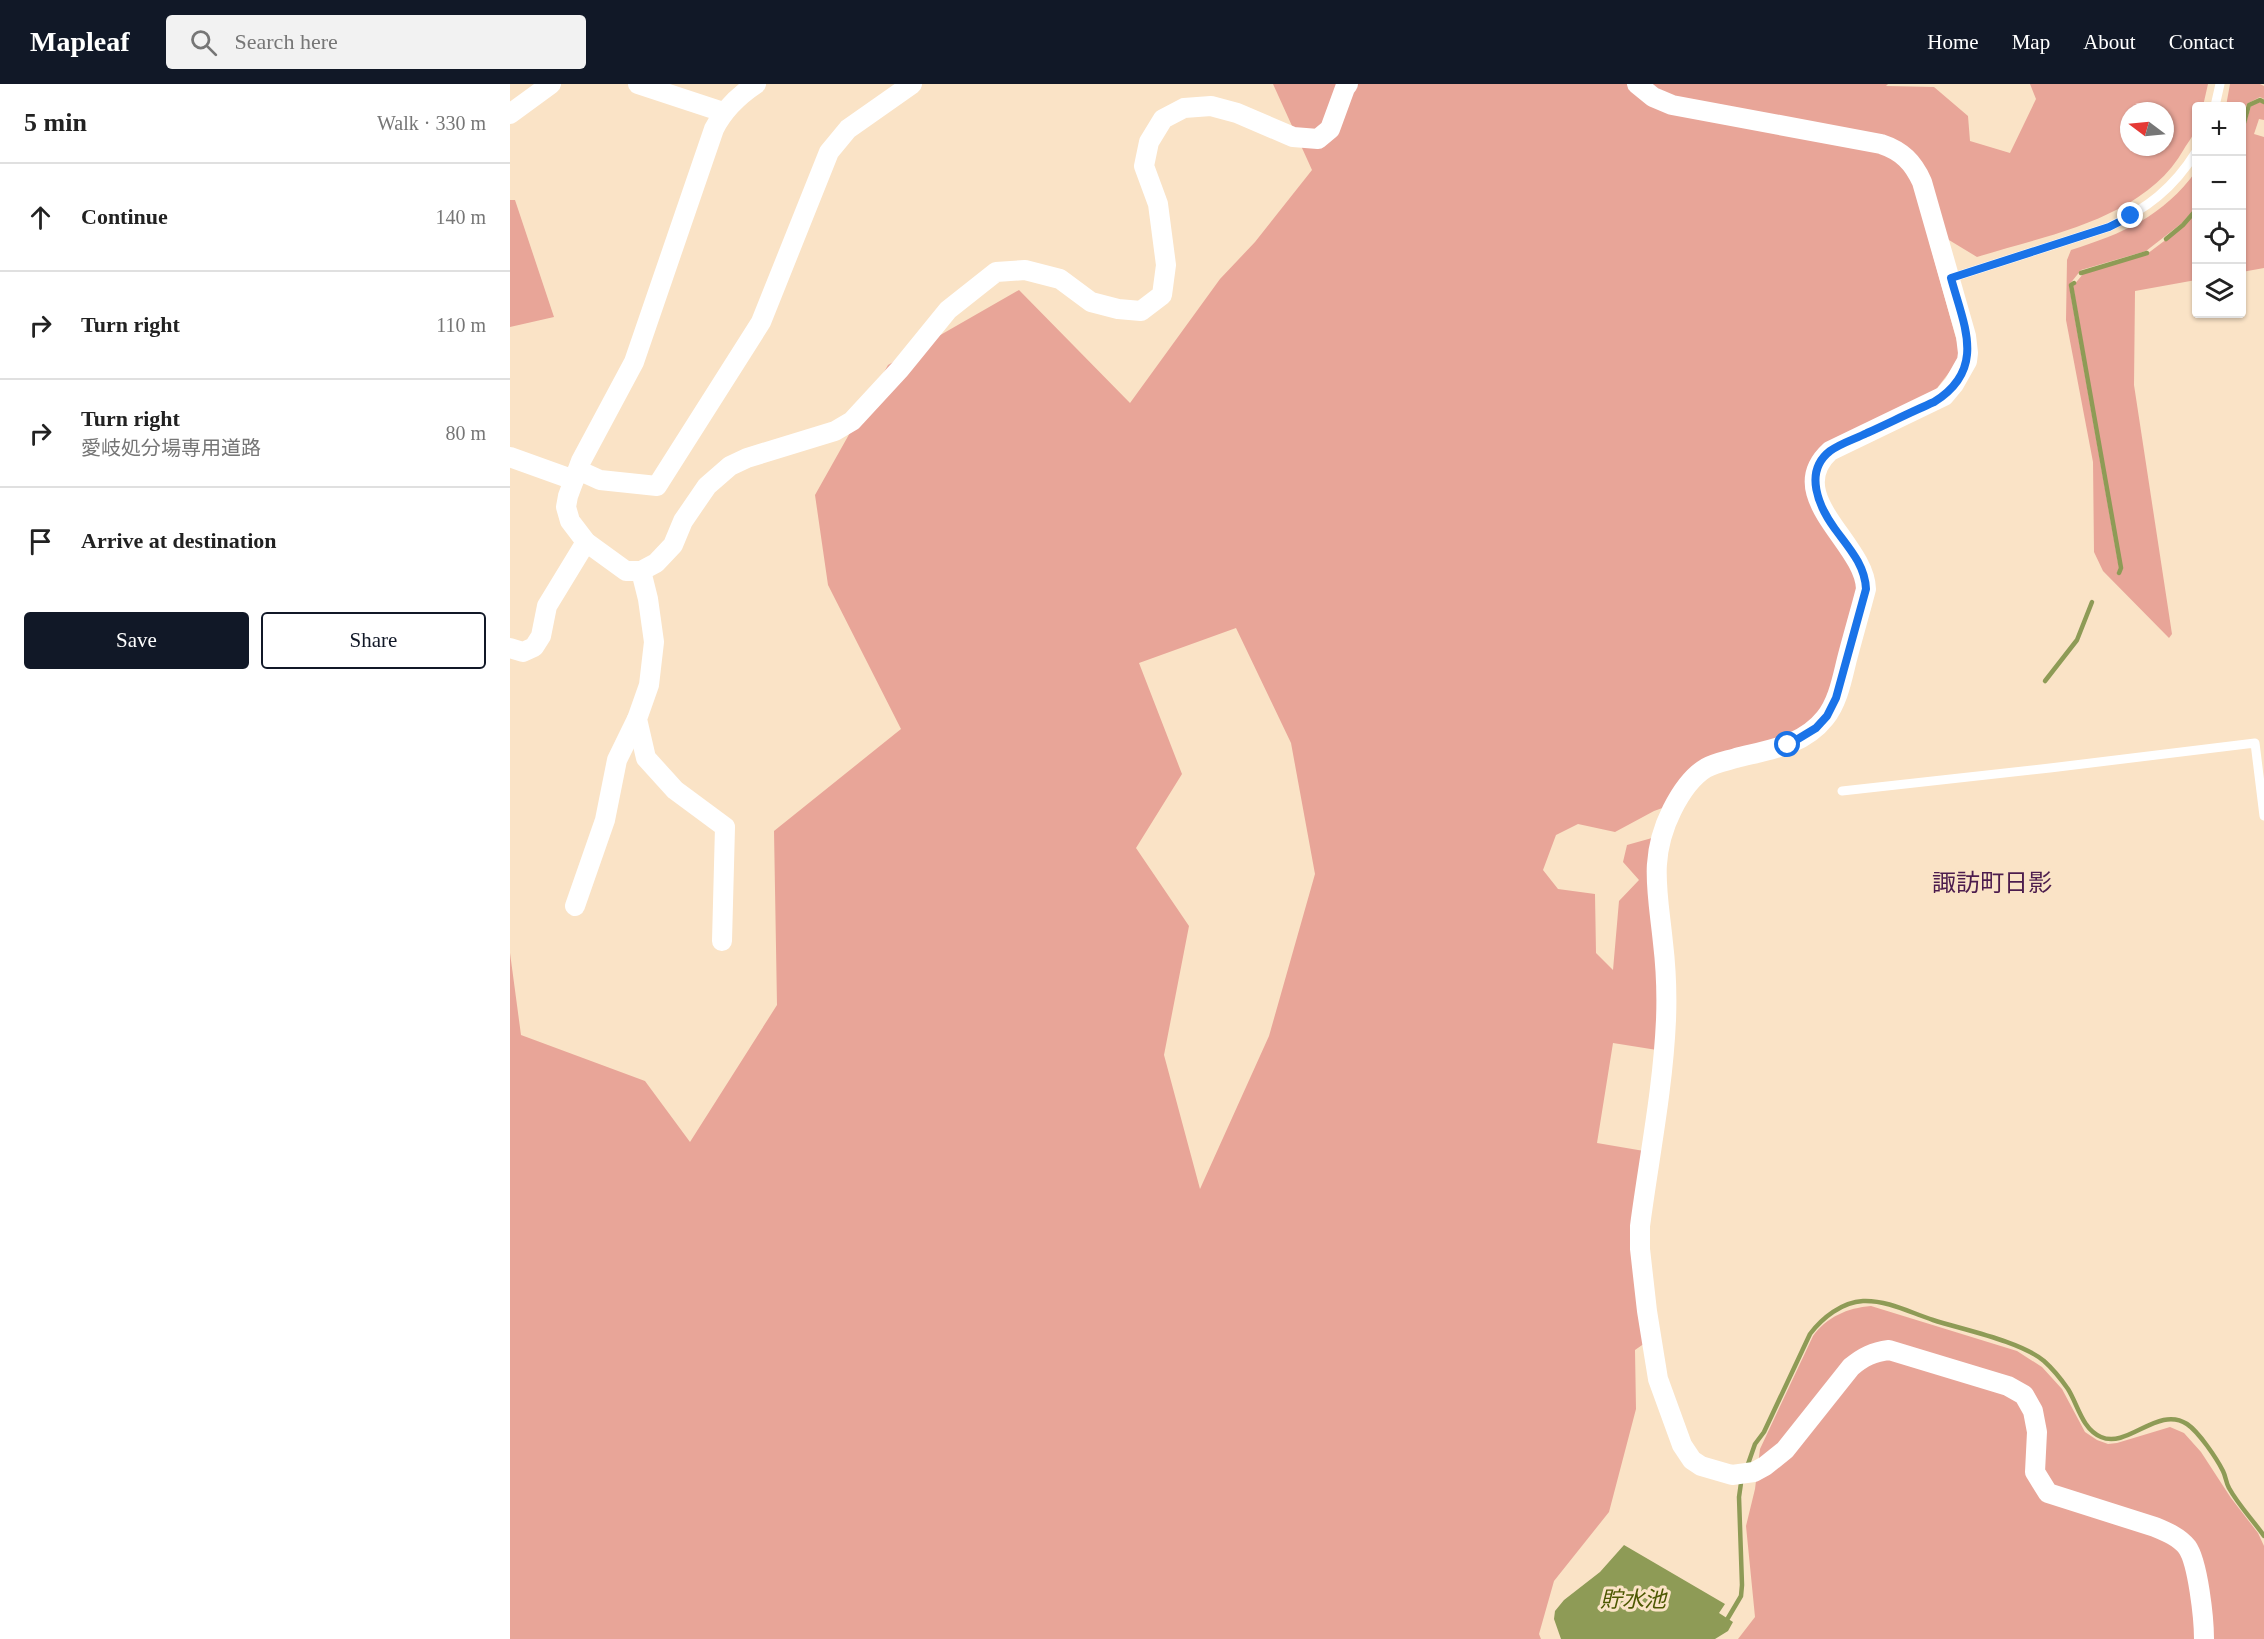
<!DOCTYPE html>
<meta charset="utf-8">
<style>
body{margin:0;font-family:"Times New Roman","Noto Sans JP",serif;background:#f2f2f2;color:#222}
.controls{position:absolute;right:18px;top:18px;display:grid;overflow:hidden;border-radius:6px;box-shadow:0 2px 4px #0004}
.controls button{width:54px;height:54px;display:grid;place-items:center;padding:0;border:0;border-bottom:2px solid #e0e0e0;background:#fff;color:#222;font:30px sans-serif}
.compass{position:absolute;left:1610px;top:18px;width:54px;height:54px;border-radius:50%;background:#fff;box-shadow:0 2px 4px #0004;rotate:286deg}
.stop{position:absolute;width:18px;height:18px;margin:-14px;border:4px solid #1a73e8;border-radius:50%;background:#fff}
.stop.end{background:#1a73e8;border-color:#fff;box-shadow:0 2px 6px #0008}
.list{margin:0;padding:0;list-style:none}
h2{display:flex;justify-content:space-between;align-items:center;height:78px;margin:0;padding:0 24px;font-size:26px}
h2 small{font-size:20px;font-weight:400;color:#767676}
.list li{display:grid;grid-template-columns:39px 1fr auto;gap:18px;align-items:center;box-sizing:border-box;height:108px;padding:0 24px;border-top:2px solid #e0e0e0}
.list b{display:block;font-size:22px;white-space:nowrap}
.list p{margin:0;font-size:20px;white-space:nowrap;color:#767676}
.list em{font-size:20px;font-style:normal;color:#767676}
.actions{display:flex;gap:12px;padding:18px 24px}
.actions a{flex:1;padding:14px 0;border:2px solid #111827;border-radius:6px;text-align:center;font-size:21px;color:#111827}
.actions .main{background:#111827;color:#fff}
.icon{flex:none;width:33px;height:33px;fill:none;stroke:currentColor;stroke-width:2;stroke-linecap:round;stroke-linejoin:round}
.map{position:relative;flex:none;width:1754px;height:1555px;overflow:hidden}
header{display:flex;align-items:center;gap:36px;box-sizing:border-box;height:84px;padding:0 30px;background:#111827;color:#fff}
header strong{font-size:28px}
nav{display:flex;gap:33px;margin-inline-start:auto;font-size:21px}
.search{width:420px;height:54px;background:#f2f2f2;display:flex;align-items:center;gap:15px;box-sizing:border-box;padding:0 21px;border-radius:6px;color:#767676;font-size:22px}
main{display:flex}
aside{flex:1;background:#fff}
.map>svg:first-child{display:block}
.green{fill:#e8a598;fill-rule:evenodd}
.water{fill:#8e9b56}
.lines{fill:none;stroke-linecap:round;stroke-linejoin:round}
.stream{stroke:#8e9b56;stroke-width:4.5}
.lane{stroke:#fff;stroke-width:9}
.street{stroke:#fff;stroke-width:20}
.route{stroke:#1a73e8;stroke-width:8}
.labels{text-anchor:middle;stroke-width:6;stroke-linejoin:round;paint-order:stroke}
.water-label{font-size:22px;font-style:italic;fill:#4c5701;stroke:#fae3c6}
.quarter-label{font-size:24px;fill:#4c1c4d;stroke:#fae3c6}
</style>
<header>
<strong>Mapleaf</strong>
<div class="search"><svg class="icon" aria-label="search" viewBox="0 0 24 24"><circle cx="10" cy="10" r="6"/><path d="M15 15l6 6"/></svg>Search here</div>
<nav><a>Home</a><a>Map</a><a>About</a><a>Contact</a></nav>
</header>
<main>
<aside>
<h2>5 min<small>Walk · 330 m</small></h2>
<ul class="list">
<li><svg class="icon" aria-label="ahead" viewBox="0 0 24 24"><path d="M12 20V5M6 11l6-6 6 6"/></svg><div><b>Continue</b></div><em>140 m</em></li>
<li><svg class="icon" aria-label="right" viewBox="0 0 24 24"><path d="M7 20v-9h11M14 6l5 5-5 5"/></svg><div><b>Turn right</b></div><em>110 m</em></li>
<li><svg class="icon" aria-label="right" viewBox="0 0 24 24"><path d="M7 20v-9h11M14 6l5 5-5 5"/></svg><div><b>Turn right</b><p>愛岐処分場専用道路</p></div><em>80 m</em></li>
<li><svg class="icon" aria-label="arrive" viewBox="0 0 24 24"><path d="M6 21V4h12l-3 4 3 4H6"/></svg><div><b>Arrive at destination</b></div></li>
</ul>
<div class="actions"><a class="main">Save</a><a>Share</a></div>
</aside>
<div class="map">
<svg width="1754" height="1555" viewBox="0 0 1754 1555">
<rect width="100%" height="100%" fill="#fae3c6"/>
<g class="green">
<path d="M763,0H1378L1376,2L1424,3L1458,32L1460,57L1500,69L1526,15L1520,0H1698L1693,22H1686C1686,28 1687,35 1686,41C1686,49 1678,58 1674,65C1635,135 1537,151 1467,173L1434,153L1419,157L1449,265L1448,277L1424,308L1318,358C1302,370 1297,384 1297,403L1342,482L1348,505L1320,615L1294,646L1204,673L1158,722L1144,727L1105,748L1068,740L1046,751L1033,786L1048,805L1085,810L1086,869L1103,886L1109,817L1129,796L1113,778L1117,761L1142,754L1138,779L1149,903L1147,966L1103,959L1087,1059L1134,1067L1135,1259L1125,1266L1126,1325L1099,1428L1044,1497L1029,1550L1031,1555H0V869L11,951L135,997L180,1058L267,921L264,747L391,645L318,501L305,411L378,281L509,206L620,319L710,195L745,158L802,86ZM1619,27H1655V63H1619ZM726,544L781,659L805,790L759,952L690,1105L654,971L679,842L626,764L672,690L629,579Z"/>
<polygon points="1720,0 1750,0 1754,2 1754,15 1750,13 1737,20 1732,38 1732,22 1716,22"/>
<polygon points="1750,18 1754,20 1754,36 1749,35 1744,50 1754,53 1754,184 1732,188 1732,52 1741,22"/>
<path d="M1686,87V123L1672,139L1636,167L1571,186L1559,201L1609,484L1607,489L1609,490L1612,484L1563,202L1573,190L1637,170L1674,142L1686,128V196L1625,207L1624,301L1662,550L1659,554L1593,487L1584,468L1583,378L1556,236L1557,176L1561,166C1612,150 1654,132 1686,87Z"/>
<polygon points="0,116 5,116 44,233 0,243"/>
<path d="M1361,1222L1507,1267L1532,1283L1552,1305L1575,1348L1587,1356L1598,1360L1607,1359L1660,1343L1674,1349L1691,1368L1721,1414L1748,1449L1754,1462V1555H1228L1245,1533L1236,1442L1245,1405L1250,1365L1303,1252C1317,1233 1337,1224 1361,1222Z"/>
</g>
<polygon class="water" points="1114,1461 1215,1520 1209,1529 1223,1538 1218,1547 1205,1555 1051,1555 1044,1535 1045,1527 1054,1516 1090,1488"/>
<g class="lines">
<g class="stream">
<polyline points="1732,46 1739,21 1750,16 1754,18"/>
<polyline points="1656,155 1673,141 1686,126"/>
<polyline points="1571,189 1637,169"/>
<polyline points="1564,199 1561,201 1611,484 1609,489"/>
<polyline points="1535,597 1567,556 1582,518"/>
<path d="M1238,1380L1245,1360L1254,1348L1300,1250C1312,1234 1332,1218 1353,1217C1378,1216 1401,1229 1423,1236C1454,1246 1510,1257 1534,1277C1543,1285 1551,1295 1558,1305C1568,1321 1572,1345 1591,1353C1618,1365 1648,1321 1677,1340C1689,1348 1707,1375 1713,1387C1716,1393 1716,1399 1719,1404C1729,1422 1743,1436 1754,1452"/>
<polyline points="1218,1534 1231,1512 1232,1501 1229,1413 1231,1399"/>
</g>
<g class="lane">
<polyline points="1705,22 1710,0"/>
<path d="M1441,194L1599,143C1637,124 1663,105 1686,68"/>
<polyline points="1332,707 1540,684 1745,659 1754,732"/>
</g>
<g class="street">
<polyline points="128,0 213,28"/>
<path d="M246,0C228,12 214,25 204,45L124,278L71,377L58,412L56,423L60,437L76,458L116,487H131L146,479L163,461L173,437L197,402L220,382L237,374L325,347L342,337L390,285L438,226L486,188L515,186L550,195L581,218L608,225L631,227L652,211L656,181L648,120L634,82L639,58L653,35L674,24L701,22L727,29L783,53L808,55L820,45L835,4L838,0"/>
<path d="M1127,0L1143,13L1162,21L1371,60C1392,67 1403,78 1412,98L1456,252L1458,269L1457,277L1444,300L1434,312L1320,367C1271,412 1355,459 1356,505C1350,528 1343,552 1337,575C1332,595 1328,618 1315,634C1293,662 1258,666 1226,674C1216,677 1205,679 1196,684C1181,693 1170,710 1162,726C1138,774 1148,808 1153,859C1156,884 1157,910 1156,936C1153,1005 1139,1074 1130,1142V1165L1137,1227L1148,1295L1172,1361L1182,1376L1191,1382L1222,1391L1244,1388L1255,1382L1275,1366L1341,1283C1353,1273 1363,1268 1379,1266L1498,1302L1514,1311L1523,1327L1527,1348L1525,1388L1538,1409L1645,1443C1657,1448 1669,1453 1677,1463C1688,1478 1694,1535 1694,1555"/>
<polyline points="0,30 41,0"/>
<polyline points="0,373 64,396"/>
<polyline points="68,386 90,396 147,402 251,238 319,68 338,45 402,0"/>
<polyline points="131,487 138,515 144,558 139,601 127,635 136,674 165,706 215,743 212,857"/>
<polyline points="0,564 13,568 24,563 31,552 37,522 76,458"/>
<polyline points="65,822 95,736 107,676 127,635"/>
</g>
</g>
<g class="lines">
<path class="route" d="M1278,661L1306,644L1317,632L1326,614L1356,505C1355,481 1339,464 1325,445C1309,423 1293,388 1320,367C1331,359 1345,355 1357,349C1379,339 1401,328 1424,318C1477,285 1454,242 1441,194L1599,143L1621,132"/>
</g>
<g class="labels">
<g class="water-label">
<text x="1123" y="1523">貯水池</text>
</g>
<g class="quarter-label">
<text x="1482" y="807">諏訪町日影</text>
</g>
</g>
</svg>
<div class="controls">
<button>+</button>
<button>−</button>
<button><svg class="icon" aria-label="locate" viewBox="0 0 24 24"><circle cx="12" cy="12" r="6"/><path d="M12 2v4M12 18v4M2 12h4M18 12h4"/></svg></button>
<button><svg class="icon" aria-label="layers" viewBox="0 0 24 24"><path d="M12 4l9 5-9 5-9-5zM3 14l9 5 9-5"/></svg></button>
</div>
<svg class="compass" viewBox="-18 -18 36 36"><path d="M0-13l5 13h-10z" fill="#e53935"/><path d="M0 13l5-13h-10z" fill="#767676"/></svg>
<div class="stop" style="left:1278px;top:661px"></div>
<div class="stop end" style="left:1621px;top:132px"></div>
</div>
</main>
